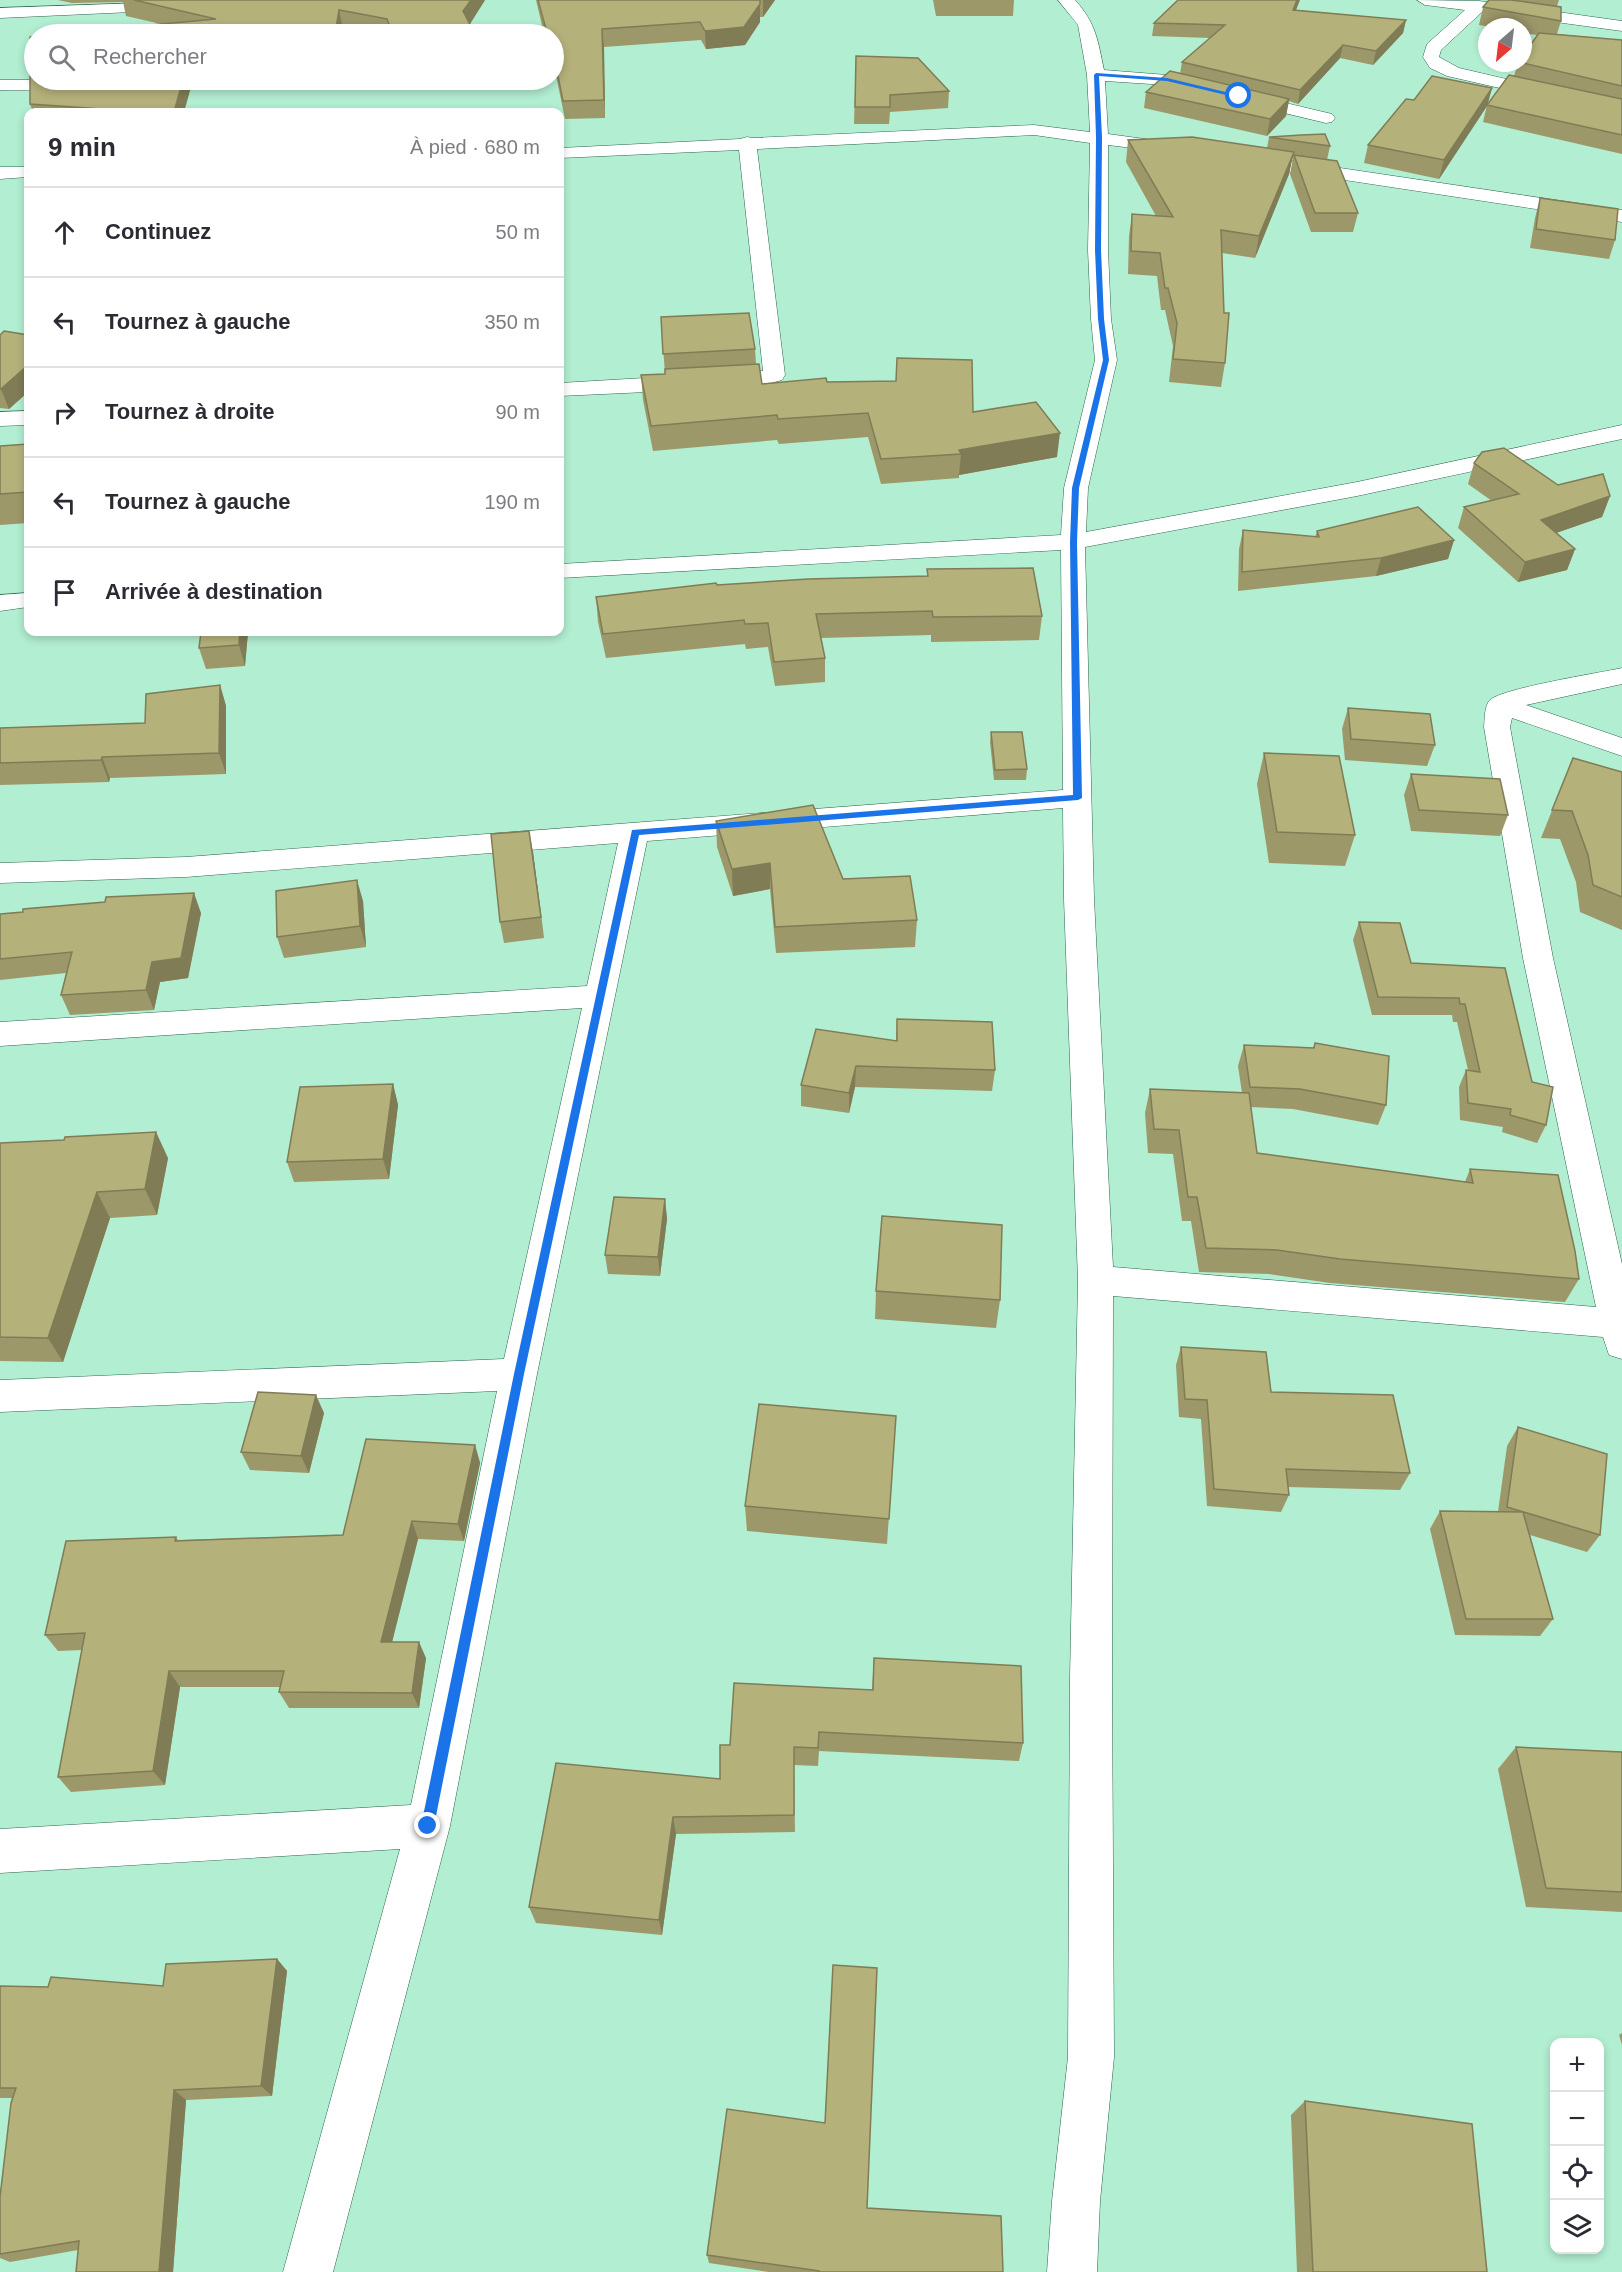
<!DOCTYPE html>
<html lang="fr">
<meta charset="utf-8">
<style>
body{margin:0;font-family:Arial,sans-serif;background:#f7f7f7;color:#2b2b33}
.controls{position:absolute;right:18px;bottom:18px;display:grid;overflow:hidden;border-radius:12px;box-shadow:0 3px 9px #0003}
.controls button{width:54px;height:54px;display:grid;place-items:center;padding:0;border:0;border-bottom:2px solid #e1e1e2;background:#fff;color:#2b2b33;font:30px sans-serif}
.compass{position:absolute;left:1478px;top:18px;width:54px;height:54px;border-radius:50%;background:#fff;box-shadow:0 3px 9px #0003;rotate:208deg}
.stop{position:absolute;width:18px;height:18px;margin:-14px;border:4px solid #1a73e8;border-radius:50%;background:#fff}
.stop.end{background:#1a73e8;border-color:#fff;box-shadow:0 2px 6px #0008}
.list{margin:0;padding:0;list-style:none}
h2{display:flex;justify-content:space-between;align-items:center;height:78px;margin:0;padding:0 24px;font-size:26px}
h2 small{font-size:20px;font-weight:400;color:#7c7c81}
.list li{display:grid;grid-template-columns:39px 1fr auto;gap:18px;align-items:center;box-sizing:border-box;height:90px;padding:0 24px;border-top:2px solid #e1e1e2}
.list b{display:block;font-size:22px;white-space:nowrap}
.list em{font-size:20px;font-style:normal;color:#7c7c81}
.icon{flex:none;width:33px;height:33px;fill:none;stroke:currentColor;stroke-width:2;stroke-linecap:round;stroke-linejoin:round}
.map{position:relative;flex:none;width:1622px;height:2272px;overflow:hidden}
.search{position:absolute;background:#fff;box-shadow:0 3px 9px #0003;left:24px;top:24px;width:540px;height:66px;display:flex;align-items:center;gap:15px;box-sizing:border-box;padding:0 21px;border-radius:33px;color:#7c7c81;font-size:22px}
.panel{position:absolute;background:#fff;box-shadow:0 3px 9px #0003;left:24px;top:108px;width:540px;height:528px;border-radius:12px}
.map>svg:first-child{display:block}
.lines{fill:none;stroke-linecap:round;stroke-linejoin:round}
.minor-casing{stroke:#2b654d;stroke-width:1}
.minor{fill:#fff;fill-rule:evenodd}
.wall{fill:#9c986a}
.shaded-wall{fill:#7f7c56}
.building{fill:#b5b17b;stroke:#7f7c56;stroke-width:1.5}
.route{fill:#1a73e8}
</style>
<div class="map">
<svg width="1622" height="2272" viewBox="0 0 1622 2272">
<rect width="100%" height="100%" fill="#b2eed1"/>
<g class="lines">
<defs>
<g id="minor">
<path d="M1058,0H1075C1096,23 1098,41 1104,70L1167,75L1332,114L1335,118L1332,122L1326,123L1167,85L1105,81L1108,134L1174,143L1180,144L1183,148L1180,152L1174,153L1108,145V250L1111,319L1117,360L1088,488L1086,532L1357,482L1622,425V439L1357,496L1085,547L1094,899L1113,1267L1596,1307L1523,958L1484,727C1485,719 1484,706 1490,700C1503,688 1599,673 1622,668V684L1526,705L1622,738V756L1512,718L1510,727L1553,958L1622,1264V1359L1609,1355L1603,1337L1113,1296L1112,1678L1114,2057L1100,2201L1097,2272H1047L1052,2201L1068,2057L1070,1678L1078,1280L1064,899L1063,808L647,841L537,1374L450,1826L333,2272H283L400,1849L0,1873V1829L411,1805L497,1391L0,1412V1380L504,1359L582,1008L0,1046V1022L587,986L618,843L186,877L0,883V863L186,857L1063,790L1061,550L560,578V564L1061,535L1064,488L1095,360L1091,319L1088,250L1090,143L1034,135L757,149L785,375L782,380L755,387L560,396V383L763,371L739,150L560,158V148L740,139L747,137L753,138L1034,125L1090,132L1087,75L1078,25Z"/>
<polygon points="1417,0 1479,1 1622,21 1622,31 1482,12 1441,50 1439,57 1459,68 1622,106 1622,116 1447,76 1430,68 1423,57 1427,44 1465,10 1425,5"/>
<polygon points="170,2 178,7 176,10 0,18 0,8"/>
<path d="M0,80H153L150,84C102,95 49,90 0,90Z"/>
<polygon points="1246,154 1622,210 1622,222 1239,164 1237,160 1239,156"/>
<polygon points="0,167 28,167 28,177 0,179"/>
<polygon points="28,411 28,425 0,426 0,412"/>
<polygon points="28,593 28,607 0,611 0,595"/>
</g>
</defs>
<use href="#minor" class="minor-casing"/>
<use href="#minor" class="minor"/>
</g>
<g class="wall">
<polygon points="58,0 485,0 470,24 475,34 371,34 343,29 342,34 53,34 161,24 126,16 123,2 72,3"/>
<polygon points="536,0 775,0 763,17 760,17 760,22 745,45 706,49 701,40 604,47 605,118 565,119 554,66 554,34 544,34"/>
<polygon points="933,0 1014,0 1013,16 936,16"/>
<polygon points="1489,0 1559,0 1557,6 1561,21 1557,34 1622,40 1622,154 1483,122 1487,105 1514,76 1518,63 1523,63 1537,35 1523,33 1523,27 1491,27 1479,25 1483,7"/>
<polygon points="1296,10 1406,20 1403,33 1373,65 1340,58 1298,104 1289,101 1286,116 1267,136 1144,108 1146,92 1180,74 1182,62 1210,38 1152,36 1154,23"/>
<polygon points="34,36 34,73 30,58"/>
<polygon points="856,56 949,91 948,108 890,112 889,124 854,124"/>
<polygon points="223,80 253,80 244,85"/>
<polygon points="1492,88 1487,106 1439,179 1364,163 1368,145 1414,100"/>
<polygon points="30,104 184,112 33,112"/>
<polygon points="1269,137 1330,146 1327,160 1358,213 1353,232 1311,232 1290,174 1293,158 1292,158 1289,174 1255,258 1222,253 1225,363 1221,387 1169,382 1173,346 1165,310 1161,310 1157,276 1128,274 1129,236 1132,214 1156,216 1126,162 1128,140 1267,148"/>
<polygon points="1540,198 1615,240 1609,259 1530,248 1535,218"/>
<polygon points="661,317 755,349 756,364 762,384 827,382 973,412 1057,457 959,475 959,478 881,484 868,437 779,444 777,440 653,451 643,400 641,375 665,374"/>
<polygon points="0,335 28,335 28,392 9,409 0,408"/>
<polygon points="28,444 28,523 0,525 0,446"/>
<polygon points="1474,463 1558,485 1610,496 1602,517 1556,533 1575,549 1567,570 1518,582 1458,528 1464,507 1492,501 1468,484"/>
<polygon points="1243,530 1315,537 1317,531 1454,540 1448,559 1376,576 1238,591 1239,549"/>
<polygon points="927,569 1042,616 1039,640 931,642 931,635 821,638 825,658 825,682 775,686 768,647 746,649 745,644 606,658 598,622 596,597 717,585 927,576"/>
<polygon points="201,632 248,632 245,666 206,669 199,648"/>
<polygon points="220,685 226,706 226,774 110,778 109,782 0,785 0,728 145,723"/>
<polygon points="1348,708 1435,745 1427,766 1345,760 1342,729"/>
<polygon points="991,732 1027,769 1026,780 994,780 990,742"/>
<polygon points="1264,753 1355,835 1345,866 1269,863 1257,784"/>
<polygon points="1573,758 1622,772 1622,930 1580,912 1576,882 1560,839 1541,838"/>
<polygon points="1411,774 1508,815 1500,836 1411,831 1404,795"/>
<polygon points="716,821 843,879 917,920 915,947 776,953 770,889 733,896 717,847"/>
<polygon points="533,852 544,938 504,943 500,922"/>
<polygon points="363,901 366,947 284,958 277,937"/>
<polygon points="201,913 188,978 160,982 154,1010 70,1015 61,995 66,973 0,980 0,914"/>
<polygon points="1359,922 1411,963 1505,968 1532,1082 1546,1125 1537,1143 1502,1132 1503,1127 1460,1120 1459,1087 1466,1070 1468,1070 1457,1022 1453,1022 1452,1015 1372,1015 1353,940"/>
<polygon points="897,1019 995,1070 992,1091 855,1087 849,1113 801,1106 801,1085 896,1041"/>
<polygon points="1315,1043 1386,1105 1378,1125 1293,1109 1250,1107 1257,1153 1465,1182 1470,1169 1579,1279 1565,1302 1330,1283 1269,1274 1199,1272 1191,1221 1182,1221 1173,1154 1148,1153 1145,1113 1150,1089 1242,1093 1238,1066 1244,1045 1313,1048"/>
<polygon points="393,1084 398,1105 389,1179 294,1182 287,1162"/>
<polygon points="0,1143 168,1158 157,1215 110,1218 63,1362 0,1361"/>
<polygon points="665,1199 667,1219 660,1276 608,1274 605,1255"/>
<polygon points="876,1291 1000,1300 996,1328 875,1319"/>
<polygon points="1181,1347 1271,1392 1410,1473 1400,1490 1288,1487 1289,1495 1281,1512 1207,1506 1201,1419 1179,1417 1176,1365"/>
<polygon points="324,1413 309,1473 250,1470 241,1452"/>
<polygon points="896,1416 887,1544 747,1531 745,1506"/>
<polygon points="1518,1427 1600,1535 1587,1552 1530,1535 1553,1619 1540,1636 1455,1635 1430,1529 1440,1511 1498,1512 1507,1446"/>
<polygon points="475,1445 480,1463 464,1541 418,1539 392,1642 426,1658 419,1708 289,1708 279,1692 280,1687 180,1687 165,1785 71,1792 58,1777 82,1650 58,1651 45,1635 176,1537 178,1540 343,1535"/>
<polygon points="874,1658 1023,1743 1019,1761 819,1751 818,1766 794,1765 795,1832 676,1834 662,1935 536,1923 529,1907 720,1779 730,1745 872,1690"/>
<polygon points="1516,1747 1622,1752 1622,1912 1526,1907 1498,1769"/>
<polygon points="277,1959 287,1971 272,2096 186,2100 173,2272 76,2272 78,2250 10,2262 0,2258 0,2197 13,2098 0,2098 0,1986 48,1987 163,1986"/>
<polygon points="1622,2033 1622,2045 1619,2035"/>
<polygon points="1305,2101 1487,2272 1297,2272 1291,2115"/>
<polygon points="867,2208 1003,2272 769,2272 709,2263 707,2255"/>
</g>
<g class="shaded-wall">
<polygon points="471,0 485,0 466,30 463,11"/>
<polygon points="760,0 760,22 745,45 706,49 705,31"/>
<polygon points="763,0 775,0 763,17"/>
<polygon points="1297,0 1300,0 1291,23 1293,10"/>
<polygon points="339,10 343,29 342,34 335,34"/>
<polygon points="1406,20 1403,33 1373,65 1376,51"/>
<polygon points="602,29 604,47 605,118 604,100"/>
<polygon points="1343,45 1340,58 1298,104 1300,90"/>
<polygon points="183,80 193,80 184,112 174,112"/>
<polygon points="243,80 253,80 244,85"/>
<polygon points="1492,88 1487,106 1439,179 1444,160"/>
<polygon points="1289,99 1286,116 1267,136 1270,119"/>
<polygon points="1294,152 1289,174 1255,258 1259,236"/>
<polygon points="28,365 28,392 9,409 1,389"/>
<polygon points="1060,433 1057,457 959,475 961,454 959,450"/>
<polygon points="1610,496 1602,517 1533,541 1541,520"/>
<polygon points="1454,540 1448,559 1376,576 1381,558"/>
<polygon points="1575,549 1567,570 1518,582 1525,562"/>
<polygon points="240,632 248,632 245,666 239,645"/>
<polygon points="220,685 226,706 226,774 219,753"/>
<polygon points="102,757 110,778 109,782 101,760"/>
<polygon points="529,831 533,852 544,938 541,917"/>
<polygon points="770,863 770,889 733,896 732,869"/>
<polygon points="357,880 363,901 366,947 360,926"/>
<polygon points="194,893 201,913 188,978 160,982 154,1010 146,990 152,962"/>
<polygon points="856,1066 855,1087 849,1113 849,1093"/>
<polygon points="393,1084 398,1105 389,1179 383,1159"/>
<polygon points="156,1132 168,1158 157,1215 145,1189"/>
<polygon points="97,1192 110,1218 63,1362 48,1338"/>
<polygon points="665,1199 667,1219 660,1276 658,1257"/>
<polygon points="316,1395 324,1413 309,1473 301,1456"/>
<polygon points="475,1445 480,1463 464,1541 458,1524"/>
<polygon points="412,1521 418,1539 388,1658 381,1642"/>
<polygon points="419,1642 426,1658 419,1708 412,1693"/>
<polygon points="169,1671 180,1687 165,1785 153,1771"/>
<polygon points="673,1817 676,1834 662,1935 659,1920"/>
<polygon points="277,1959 287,1971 272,2096 261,2086"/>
<polygon points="174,2090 186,2100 173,2272 159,2272"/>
</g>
<g class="building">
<polygon points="134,0 471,0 463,11 475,34 393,34 387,19 339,10 335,34 53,34 216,19"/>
<polygon points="538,0 760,0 760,4 744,27 705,31 700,22 602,29 604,100 563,101 554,56 554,34 549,34 547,29 546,29"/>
<polygon points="1178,0 1297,0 1293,10 1406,20 1376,51 1343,45 1300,90 1182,62 1225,25 1154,23"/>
<polygon points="1489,0 1511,0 1561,7 1561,21 1483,7"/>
<polygon points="1539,33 1622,40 1622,86 1523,63 1523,55"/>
<polygon points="34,36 34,58 30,58 30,37"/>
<polygon points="856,56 918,58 949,91 890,95 890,107 855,107"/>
<polygon points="1170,71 1289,99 1270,119 1146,92"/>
<polygon points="30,73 34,73 34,80 183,80 174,112 114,112 115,110 30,104"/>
<polygon points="1509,75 1622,99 1622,135 1487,105"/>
<polygon points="1432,76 1492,88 1444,160 1368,145 1406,99 1414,100"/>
<polygon points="1325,134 1330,146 1269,137 1301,135"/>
<polygon points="1192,137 1294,152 1259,236 1221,230 1224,313 1229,313 1225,363 1173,359 1177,323 1168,288 1165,288 1160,253 1131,251 1132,214 1173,217 1128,140"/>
<polygon points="1294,155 1337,161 1358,213 1315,213"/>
<polygon points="1540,198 1618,209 1615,240 1536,229"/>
<polygon points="749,313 755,349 663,354 661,317"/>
<polygon points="4,331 28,335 28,365 1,389 0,389 0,335"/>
<polygon points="897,358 972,360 973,412 1036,402 1060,433 959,450 961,454 881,459 868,413 778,419 777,415 651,426 641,375 665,374 665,369 759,364 762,384 826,378 827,382 896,381"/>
<polygon points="28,444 28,492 0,494 0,446"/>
<polygon points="1504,448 1558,485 1603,474 1610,496 1541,520 1575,549 1525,562 1464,507 1519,494 1474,463 1482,452"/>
<polygon points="1418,507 1454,540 1381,558 1242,572 1243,530 1319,537 1317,531"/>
<polygon points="1033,568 1042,616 933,617 932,611 816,614 825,658 774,662 768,623 745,624 744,620 603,634 596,597 716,583 717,585 808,579 928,576 927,569"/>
<polygon points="201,632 240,632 239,645 199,648"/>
<polygon points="220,685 219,753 102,757 101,760 0,763 0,728 145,723 146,694"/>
<polygon points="1348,708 1430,714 1435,745 1351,739"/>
<polygon points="991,732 1022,732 1027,769 995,770"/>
<polygon points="1264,753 1339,756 1355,835 1277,832"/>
<polygon points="1573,758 1622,772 1622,897 1593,885 1588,855 1572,811 1552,810"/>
<polygon points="1411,774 1500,779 1508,815 1419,810"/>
<polygon points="813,805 843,879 910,876 917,920 775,927 770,863 732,869 716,821"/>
<polygon points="529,831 541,917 500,922 491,834"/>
<polygon points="357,880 360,926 277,937 276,891"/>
<polygon points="194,893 181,958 152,962 146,990 61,995 72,952 0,959 0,914 23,912 23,909 105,902 106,897"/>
<polygon points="1359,922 1400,923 1411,963 1505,968 1532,1082 1553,1087 1546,1125 1510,1115 1511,1109 1468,1103 1466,1070 1480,1072 1465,1004 1460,1004 1459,998 1378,997"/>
<polygon points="897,1019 992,1022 995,1070 856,1066 849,1093 801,1085 816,1029 897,1041"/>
<polygon points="1315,1043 1389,1056 1386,1105 1300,1089 1250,1087 1244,1045 1314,1048"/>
<polygon points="393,1084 383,1159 287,1162 300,1087"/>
<polygon points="1150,1089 1249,1093 1257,1153 1473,1183 1470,1169 1558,1175 1575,1251 1579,1279 1340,1259 1277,1250 1206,1248 1197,1197 1188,1197 1179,1130 1154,1129"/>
<polygon points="156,1132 145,1189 97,1192 48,1338 0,1337 0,1143 64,1140 65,1137"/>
<polygon points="614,1197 665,1199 658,1257 605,1255"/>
<polygon points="882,1216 1002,1225 1000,1300 876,1291"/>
<polygon points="1181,1347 1266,1352 1271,1392 1393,1395 1410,1473 1286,1469 1289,1495 1214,1489 1207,1400 1185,1399"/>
<polygon points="258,1392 316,1395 301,1456 241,1452"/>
<polygon points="759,1404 896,1416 889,1519 745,1506"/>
<polygon points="1518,1427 1607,1454 1600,1535 1507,1507"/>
<polygon points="366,1439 475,1445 458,1524 412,1521 381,1642 419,1642 412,1693 279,1692 284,1671 169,1671 153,1771 58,1777 85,1633 45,1635 66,1541 176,1537 175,1541 343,1535"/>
<polygon points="1440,1511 1523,1512 1553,1619 1466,1619"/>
<polygon points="874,1658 1021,1666 1023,1743 819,1732 818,1748 794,1747 794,1815 673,1817 659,1920 529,1907 556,1763 720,1779 720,1745 730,1745 734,1683 873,1690"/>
<polygon points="1516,1747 1622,1752 1622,1892 1546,1888"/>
<polygon points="277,1959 261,2086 174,2090 159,2272 76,2272 79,2241 0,2254 0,2197 11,2103 16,2088 0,2088 0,1986 48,1987 51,1977 163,1986 166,1964"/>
<polygon points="833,1965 877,1968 867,2208 1001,2216 1003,2272 819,2272 819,2271 707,2255 727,2109 825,2123"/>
<polygon points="1305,2101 1472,2124 1487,2272 1313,2272"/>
</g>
<polygon class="route" points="1096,73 1167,78 1242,96 1239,98 1167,81 1099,76 1102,137 1101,250 1104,319 1109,360 1079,488 1077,542 1082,798 1078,800 639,835 524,1374 434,1826 432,1830 428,1832 423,1830 421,1826 514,1374 632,830 1073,795 1070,542 1072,488 1103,360 1098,319 1095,250 1096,137 1094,75"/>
</svg>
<div class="controls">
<button>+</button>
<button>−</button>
<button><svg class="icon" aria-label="locate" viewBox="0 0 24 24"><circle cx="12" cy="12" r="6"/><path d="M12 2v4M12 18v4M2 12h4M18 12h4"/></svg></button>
<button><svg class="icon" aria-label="layers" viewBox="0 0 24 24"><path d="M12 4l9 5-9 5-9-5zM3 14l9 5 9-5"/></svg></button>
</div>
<svg class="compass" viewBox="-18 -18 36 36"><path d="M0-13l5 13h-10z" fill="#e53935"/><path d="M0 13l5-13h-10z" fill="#7c7c81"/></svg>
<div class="stop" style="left:1239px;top:96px"></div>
<div class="stop end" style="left:428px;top:1826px"></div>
<div class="search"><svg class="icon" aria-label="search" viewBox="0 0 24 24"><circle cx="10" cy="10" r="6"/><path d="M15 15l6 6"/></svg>Rechercher</div>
<section class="panel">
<h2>9 min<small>À pied · 680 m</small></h2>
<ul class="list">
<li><svg class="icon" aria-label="ahead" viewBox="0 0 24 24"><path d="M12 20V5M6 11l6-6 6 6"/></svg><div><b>Continuez</b></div><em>50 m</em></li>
<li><svg class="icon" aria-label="left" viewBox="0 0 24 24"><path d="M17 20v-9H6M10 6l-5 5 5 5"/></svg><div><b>Tournez à gauche</b></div><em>350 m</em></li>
<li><svg class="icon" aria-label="right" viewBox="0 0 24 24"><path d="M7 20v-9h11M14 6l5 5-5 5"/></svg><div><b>Tournez à droite</b></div><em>90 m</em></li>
<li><svg class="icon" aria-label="left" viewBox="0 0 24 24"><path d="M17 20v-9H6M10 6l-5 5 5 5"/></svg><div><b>Tournez à gauche</b></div><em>190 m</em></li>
<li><svg class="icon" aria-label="arrive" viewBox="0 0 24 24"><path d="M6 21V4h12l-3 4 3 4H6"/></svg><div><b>Arrivée à destination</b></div></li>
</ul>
</section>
</div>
